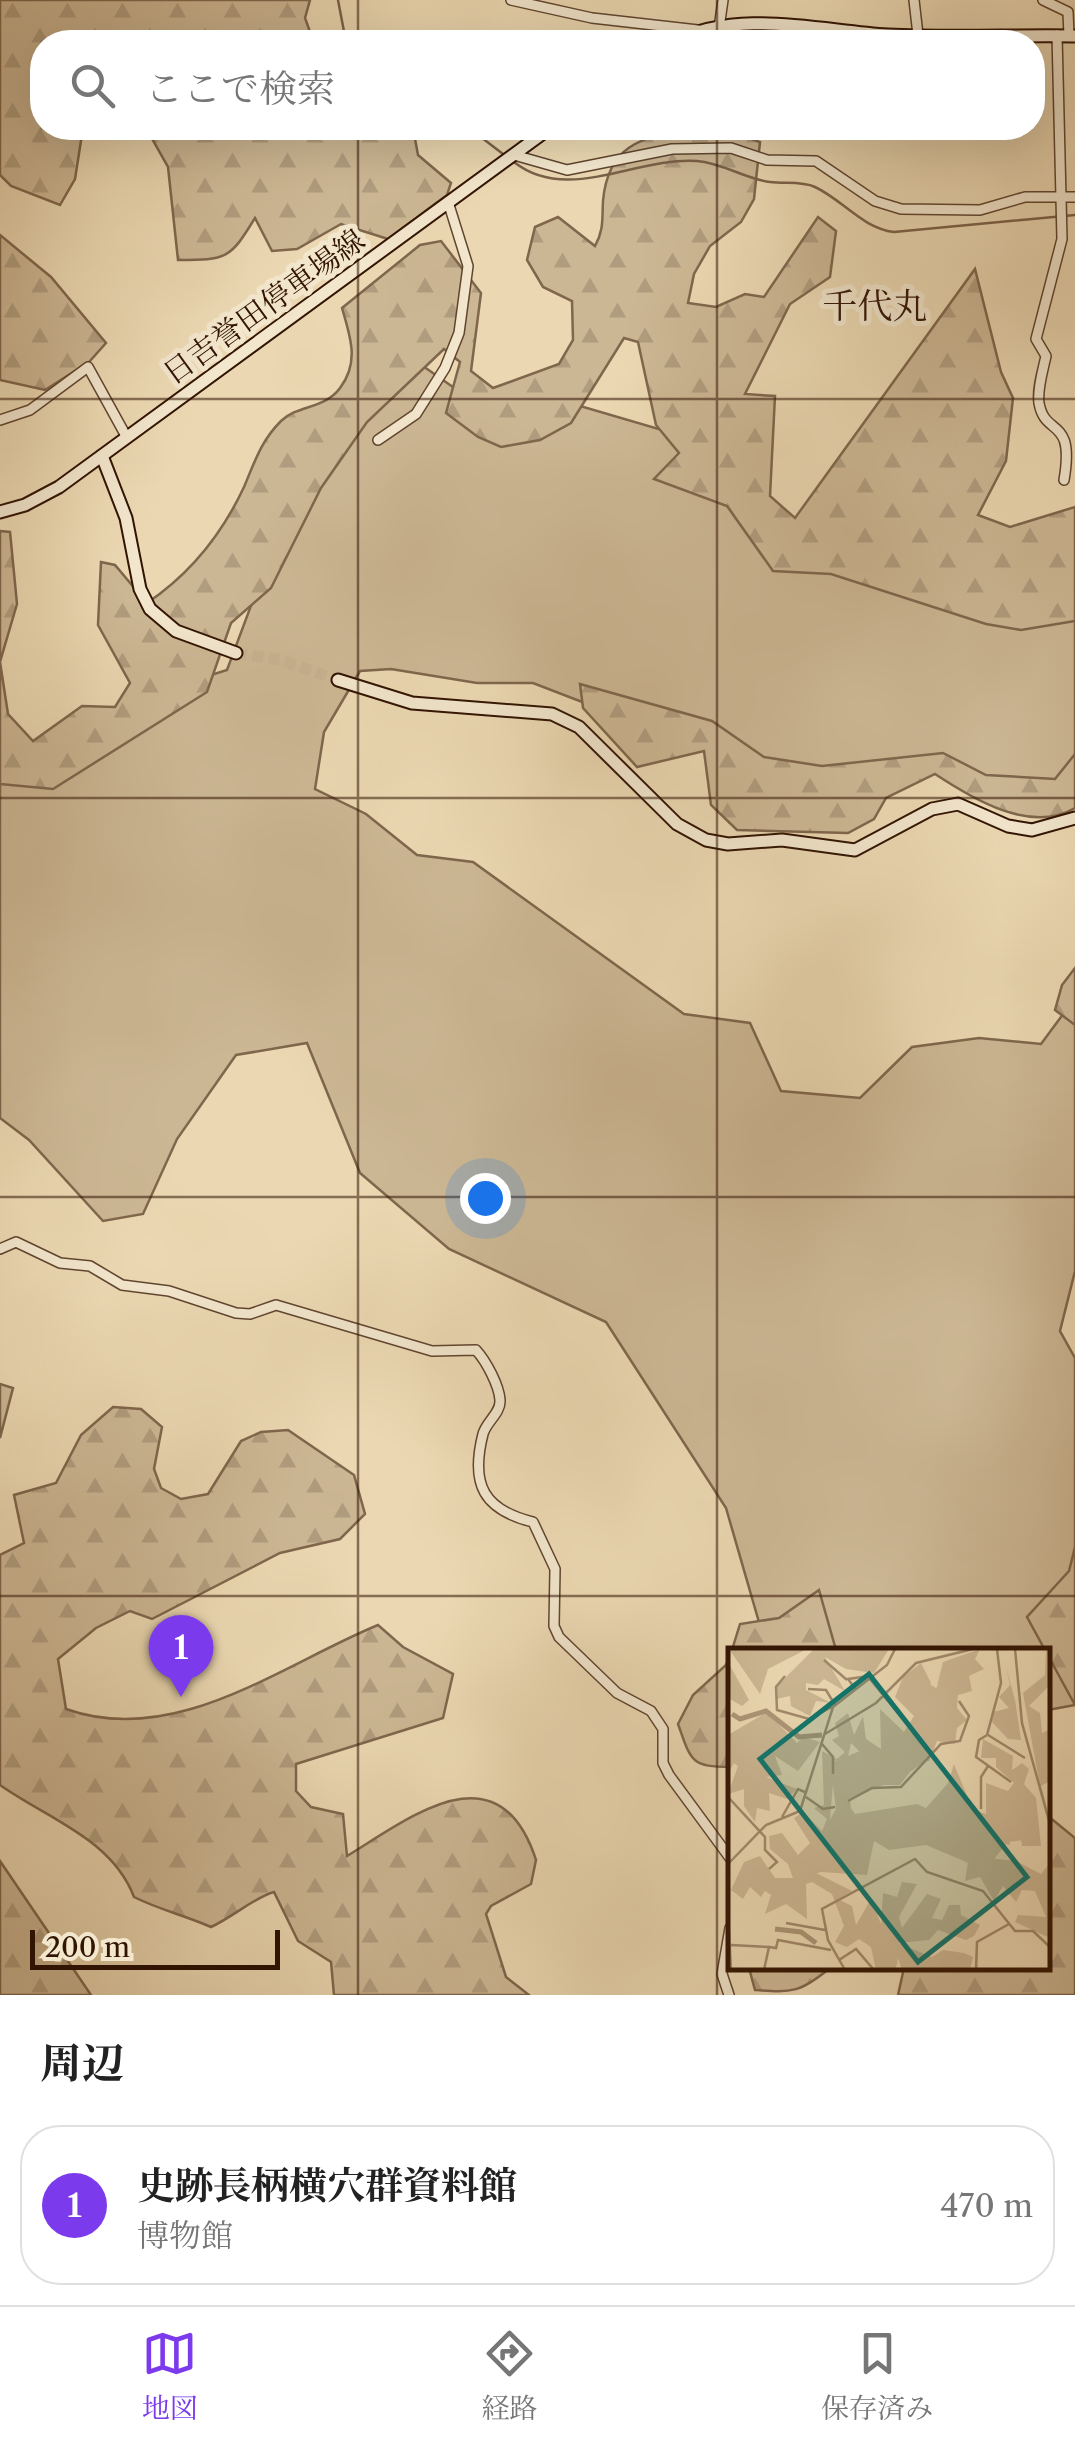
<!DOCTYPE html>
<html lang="ja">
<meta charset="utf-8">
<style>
body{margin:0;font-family:"Libre Caslon Text","Noto Serif JP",serif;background:#f2f2f2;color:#222}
.scale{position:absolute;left:30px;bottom:25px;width:250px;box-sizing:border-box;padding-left:10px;border:5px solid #321403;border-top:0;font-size:28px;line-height:35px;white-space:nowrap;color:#321403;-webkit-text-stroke:8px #f2e6cd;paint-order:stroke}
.you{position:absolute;left:485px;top:1198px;width:35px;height:35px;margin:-25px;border:8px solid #fff;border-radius:50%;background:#1a73e8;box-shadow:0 0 0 15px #1a73e833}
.badge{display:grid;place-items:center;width:65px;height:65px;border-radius:50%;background:#7c3aed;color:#fff;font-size:32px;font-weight:700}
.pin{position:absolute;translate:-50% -82px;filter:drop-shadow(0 2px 5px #0008)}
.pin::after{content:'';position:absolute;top:52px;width:35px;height:30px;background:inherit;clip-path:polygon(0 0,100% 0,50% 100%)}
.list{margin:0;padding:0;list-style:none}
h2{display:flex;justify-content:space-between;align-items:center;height:130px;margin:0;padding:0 40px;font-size:42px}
h2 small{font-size:32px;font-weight:400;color:#767676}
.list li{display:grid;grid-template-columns:65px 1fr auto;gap:30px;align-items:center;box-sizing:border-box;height:160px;margin:0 20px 20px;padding:0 20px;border:2px solid #e0e0e0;border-radius:40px}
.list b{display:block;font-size:38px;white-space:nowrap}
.list p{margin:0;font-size:32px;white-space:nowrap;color:#767676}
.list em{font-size:32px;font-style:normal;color:#767676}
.icon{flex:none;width:55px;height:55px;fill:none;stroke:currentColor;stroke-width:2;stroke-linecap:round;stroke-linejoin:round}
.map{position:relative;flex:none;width:1075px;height:1995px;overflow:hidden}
.search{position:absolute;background:#fff;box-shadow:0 10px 40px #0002;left:30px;right:30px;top:30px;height:110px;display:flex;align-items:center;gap:25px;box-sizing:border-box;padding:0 35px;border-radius:40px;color:#767676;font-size:38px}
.sheet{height:310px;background:#fff}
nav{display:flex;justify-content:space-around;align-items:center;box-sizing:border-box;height:140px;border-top:2px solid #e0e0e0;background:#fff;font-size:28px;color:#767676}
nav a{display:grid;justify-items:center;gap:5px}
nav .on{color:#7c3aed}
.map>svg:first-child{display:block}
.green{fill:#ccb794;stroke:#7f664c;stroke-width:2.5}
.forest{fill:url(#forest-firs);stroke:#7f664c;stroke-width:2.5}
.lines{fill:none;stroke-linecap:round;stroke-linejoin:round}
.stream{stroke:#7b6148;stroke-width:2.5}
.secondary-tunnel{stroke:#c6b18f;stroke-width:11;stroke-dasharray:11 5.5;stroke-linecap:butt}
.street-casing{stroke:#60452f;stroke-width:12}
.secondary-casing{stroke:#321403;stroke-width:15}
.street{stroke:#f2e6cd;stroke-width:9}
.secondary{stroke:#f2e6cd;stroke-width:11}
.grid{fill:none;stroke:#321403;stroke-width:2.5;stroke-opacity:0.55}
.labels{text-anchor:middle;stroke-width:10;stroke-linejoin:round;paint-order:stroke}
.street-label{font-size:30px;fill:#321403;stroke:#f2e6cd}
.quarter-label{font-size:35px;fill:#321403;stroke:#f2e6cd}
.inset-river{fill:none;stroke:#ac9576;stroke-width:5}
.inset-road{fill:none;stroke:#a18a6c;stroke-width:2.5}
.view{fill:#0f766e;fill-opacity:0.15;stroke:#0f766e;stroke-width:5}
.inset-edge{fill:none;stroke:#321403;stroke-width:5}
</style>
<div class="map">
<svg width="1075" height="1995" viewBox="0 0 1075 1995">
<defs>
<pattern id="forest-firs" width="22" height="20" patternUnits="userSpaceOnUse" patternTransform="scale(2.5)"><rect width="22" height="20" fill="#ccb794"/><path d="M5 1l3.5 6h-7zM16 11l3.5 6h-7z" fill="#b09c7e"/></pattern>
</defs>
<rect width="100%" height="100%" fill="#ebd8b2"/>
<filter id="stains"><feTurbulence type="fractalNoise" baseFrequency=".002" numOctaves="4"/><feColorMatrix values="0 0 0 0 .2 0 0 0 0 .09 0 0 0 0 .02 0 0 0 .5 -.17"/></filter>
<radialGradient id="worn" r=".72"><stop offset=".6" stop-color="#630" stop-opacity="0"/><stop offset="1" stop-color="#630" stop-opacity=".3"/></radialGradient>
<polygon class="green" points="410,357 483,408 570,403 693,439 776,531 1075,586 1075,780 1030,802 945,767 886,779 743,764 533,683 477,683 391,669 360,671 324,732 315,789 366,814 417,855 473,862 684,1014 750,1023 781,1091 860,1098 912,1047 979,1038 1041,1044 1075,998 1075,1271 1060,1331 1075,1358 1075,1705 1048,1710 1048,1650 767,1650 726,1508 606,1322 449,1249 360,1173 307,1043 236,1055 177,1139 143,1214 103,1221 29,1140 0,1118 0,760 167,689 227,670 274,544"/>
<g class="forest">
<polygon points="0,0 310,0 305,18 313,40 42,42 42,128 83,128 75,179 60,205 11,186 0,175"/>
<path d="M146,128H413L418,155L451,183L447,195L388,239L341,224L297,249L272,251L255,218C230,259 227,260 178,260L168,167Z"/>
<path d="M689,128H721L760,142L754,199L741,222L710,246L694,274L688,303L716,307L745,294L764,297L818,217L836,231L830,277L790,304L745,394L775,396L770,496L795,518L975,269L1001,372L1013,398L1006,461L978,515L1010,527L1075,507V621L1021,630L986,624L831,574L773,571L727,506L654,479L679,453L656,425L638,342L624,338L571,423L540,440L501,447L478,437L446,413L460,362L444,349L367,422L321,488L271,588L231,623L207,692L53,789L0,784V531L10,532L17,604L0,662L8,714L33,741L82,706L115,707L130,683L98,625L101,562L115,565L147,603C190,574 222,534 244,487C255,461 261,441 281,421C297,405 325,409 340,388C360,362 350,336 342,308L420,245L441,241L481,293L471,371L493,388L559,364L573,340L572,301L543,287L527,260L535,227L558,217L595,246C604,230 602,219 603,201C608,144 642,138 689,128Z"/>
<polygon points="0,235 51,277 106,343 89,362 45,390 0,380"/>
<path d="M580,684L712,721L764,757L822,766L943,753L986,775L1055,779L1075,754V808C1030,834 973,799 935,774L886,798L874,819L848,833L737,830L711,805L704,751L637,767L583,708Z"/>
<polygon points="1075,968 1075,1025 1055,1010 1062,985"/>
<polygon points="0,1384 13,1388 0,1438"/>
<path d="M113,1407L141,1409L162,1427L154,1469L161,1488L181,1499L208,1494L241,1441L261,1432L288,1430L354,1475L365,1514L340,1539L280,1553L152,1619L130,1611L96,1628L58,1659L66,1709C175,1748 281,1665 378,1625L403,1647L453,1674L443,1718L296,1764V1791L311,1807L343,1814L347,1856C411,1817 499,1746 536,1860L531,1884L491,1906L486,1914L506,1977L529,1995H334L331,1962L298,1941L274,1892C255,1897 233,1917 211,1927C184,1915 160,1910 134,1897C112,1839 48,1819 0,1785V1555L24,1543L14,1495L56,1483L81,1435Z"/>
<polygon points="1075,1547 1075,1705 1027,1617 1069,1571"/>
<polygon points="819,1590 836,1650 732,1650 740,1624 779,1618"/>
<path d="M730,1655V1767C690,1767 691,1760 678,1724L693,1695L726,1665Z"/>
<polygon points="1048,1816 1075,1838 1075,1995 898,1995 904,1968 1048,1968"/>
<polygon points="0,1861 91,1995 0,1995"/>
<path d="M749,1968H830C801,1992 793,1993 755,1990Z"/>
</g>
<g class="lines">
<g class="stream">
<polyline points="338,0 346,42"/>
<polyline points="469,128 503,154"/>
<path d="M514,162C567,204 635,157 697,161C723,163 745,179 770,182C785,184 802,181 815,187C843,200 862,228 894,232L1075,215"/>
</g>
<polyline class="secondary-tunnel" points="236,653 281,660 338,680"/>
<defs>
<g id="street">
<polyline points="511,0 592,18 698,30"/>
<polyline points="914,0 918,35"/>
<polyline points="1043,0 1068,12 1069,36"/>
<polyline points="719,28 723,0"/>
<path d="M1057,35L1062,239L1036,339L1046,356C1043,370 1037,389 1039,403C1045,438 1075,415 1064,480"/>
<polyline points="514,155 567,170 672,149 731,148 767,160 816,161 875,201 901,209 980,210 1025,197 1075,197"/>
<polyline points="0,420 30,410 88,367 126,436"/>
<polyline points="378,440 416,414 445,368 459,333 468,266 449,205"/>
<path d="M0,1249L16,1242L60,1263L90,1266L122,1285L169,1291L236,1313L250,1314L276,1305L432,1351L476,1350C486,1361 499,1385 500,1400C501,1413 486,1422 483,1434C470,1485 484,1510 533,1522L555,1569L554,1626L559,1637L617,1693L651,1711L663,1729V1763L669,1775L730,1858"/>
<polyline points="729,1995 722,1974 730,1928"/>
</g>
<g id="secondary">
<path d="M674,42C738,8 820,31 888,35C950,38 1013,35 1075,36"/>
<polyline points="102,456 126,518 140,589 150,609 176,631 236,653"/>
<polyline points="0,512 25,505 59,487 550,128"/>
<polyline points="338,680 412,703 552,714 579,727 677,824 706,840 728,844 782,840 855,850 932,809 958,804 1008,826 1032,830 1075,818"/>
</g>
</defs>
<use href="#street" class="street-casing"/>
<use href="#secondary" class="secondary-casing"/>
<use href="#street" class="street"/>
<use href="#secondary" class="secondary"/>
</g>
<path class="grid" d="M358,0V42M717,0V42M358,128V1995M717,128V1995M0,399H1075M0,798H1075M0,1197H1075M0,1596H1075"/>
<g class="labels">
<g class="street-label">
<text transform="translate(264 307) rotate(-36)" y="10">日吉誉田停車場線</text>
</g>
<g class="quarter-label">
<text x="875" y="318">千代丸</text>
</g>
</g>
<g transform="translate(728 1648)">
<rect width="322" height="322" fill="#ebd8b2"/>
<path d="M231,21L238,36L227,50L226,83L208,91L200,111L175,129L122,151L123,160L127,166L189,156L198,160L220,135L226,116L245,162L258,166V135L291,147L296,192L280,194L257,222L198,197L161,202L146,193L139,227L93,224L68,232L65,213L93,188L108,161L102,115L137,101L153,103L192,78L186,52L200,35L208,40L222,22Z" fill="#ccb794"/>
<path d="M1,1H79L40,21L32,46ZM86,1L122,2L161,1L146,25L118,21L97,9L117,43L96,31L90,37L78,35V42L103,55L88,53L82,68L63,58L62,48L48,51L49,38ZM252,1L247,11L256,21L241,28L244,43L230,47L229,60L239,72L229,80L227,96L209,93L201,113L188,116L172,137H147L200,107L207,88L223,80V56L234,28L223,26L209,38L215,14ZM318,1H322V37L301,58L312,65L314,85L322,81V133L313,138L322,168L312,138L295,45L317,27ZM0,14L21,52L14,58L0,50ZM193,15L203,35L188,56L197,71L193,86L155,108H136L123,95L118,117L107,112L101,183L67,216L70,229L88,225L124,243L110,251L124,258L128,277L143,251L153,276L155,245L169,249L174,234L189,236L171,269L174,280L199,246L213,251L204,270L214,272L221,257H232L233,267L252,277L246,288L238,292L210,282L201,292L170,295L204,309L215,302L236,305L245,309L242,322H174L170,310L168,320L148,322L143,299L131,291L119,299L107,294L116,278L104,246L84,234L78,236L79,271L58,256L37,266L43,247L37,243L33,249L22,239L15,251L3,242L16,214L32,208L47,230H65L60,216L42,201L41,188L54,185L70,207L82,195L66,170L75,164L94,183L99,171L86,160L96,157L94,103L109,111L117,104L104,92L111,88L107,75L120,65L126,87L135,68L138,91L153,101L152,61L176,84L186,68L167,49L175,29ZM278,19L287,52L293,92L280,91L264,74L265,64L281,60L271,49L282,37ZM39,64L69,95L75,89L92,94L70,123L47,108L54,127L38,129L69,141L59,151L41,145L42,163L29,160L27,174L16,158V141L0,146L10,118L6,115L0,126V87ZM255,91L285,108L284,122L294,115L301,121L296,136L308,150L313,198H294L290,173L278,168L282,197L264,194L265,142L280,143L286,135L268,119V110H253ZM241,208L288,213L313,226L322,215V290L287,274L290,267L318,269L307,243L294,242L288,254L275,238L266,253L252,229L237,233Z" fill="#ccb794"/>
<path class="inset-river" d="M4,66L12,71L38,63L71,89L94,87M47,281L73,284L88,295"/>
<path class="inset-road" d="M287,1L294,75L323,180M96,12L119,32M57,28L48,39L49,62L81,71L104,59M142,31L178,75M80,41L98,42L107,57M128,42L120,31L141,28M97,86L148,55L188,15L245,1M259,87L273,35L269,1M259,87L251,92L248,109L283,134M260,87L297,110M94,96L105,109V126M0,149L37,189V202L49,214L41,221M78,149L95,161L107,159M120,153L144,140L173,139L213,96L232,93L241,68L231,53M253,161V129L260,118M54,169L70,141L79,145M0,216L38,177L72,163L105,59L159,17L167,1M0,267L3,321M58,275L97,282M3,297L41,299M111,312L128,301L146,322M36,322L41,299L48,300L50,292L103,302M117,322L100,292L94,261L187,211L199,224L255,243L287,283H305L323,300M248,322L249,294L281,276"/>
<path class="view" d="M141,26L299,229L190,314L32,111Z"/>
<rect width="322" height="322" class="inset-edge"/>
</g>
<rect width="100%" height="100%" filter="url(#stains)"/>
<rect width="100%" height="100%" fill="url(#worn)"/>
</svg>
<div class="scale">200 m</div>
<div class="you"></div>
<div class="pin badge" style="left:181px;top:1697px">1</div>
<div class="search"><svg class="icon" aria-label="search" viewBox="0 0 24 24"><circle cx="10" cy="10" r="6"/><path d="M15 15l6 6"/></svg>ここで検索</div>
</div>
<section class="sheet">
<h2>周辺<small></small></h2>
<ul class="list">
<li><span class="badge">1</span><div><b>史跡長柄横穴群資料館</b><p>博物館</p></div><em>470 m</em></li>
</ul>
</section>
<nav>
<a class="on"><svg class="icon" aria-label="map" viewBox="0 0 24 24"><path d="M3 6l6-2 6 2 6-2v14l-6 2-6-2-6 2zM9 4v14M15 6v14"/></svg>地図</a>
<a><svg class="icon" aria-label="directions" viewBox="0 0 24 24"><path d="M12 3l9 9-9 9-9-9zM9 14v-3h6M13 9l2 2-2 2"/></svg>経路</a>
<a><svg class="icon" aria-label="saved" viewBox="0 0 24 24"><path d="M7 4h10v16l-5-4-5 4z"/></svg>保存済み</a>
</nav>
